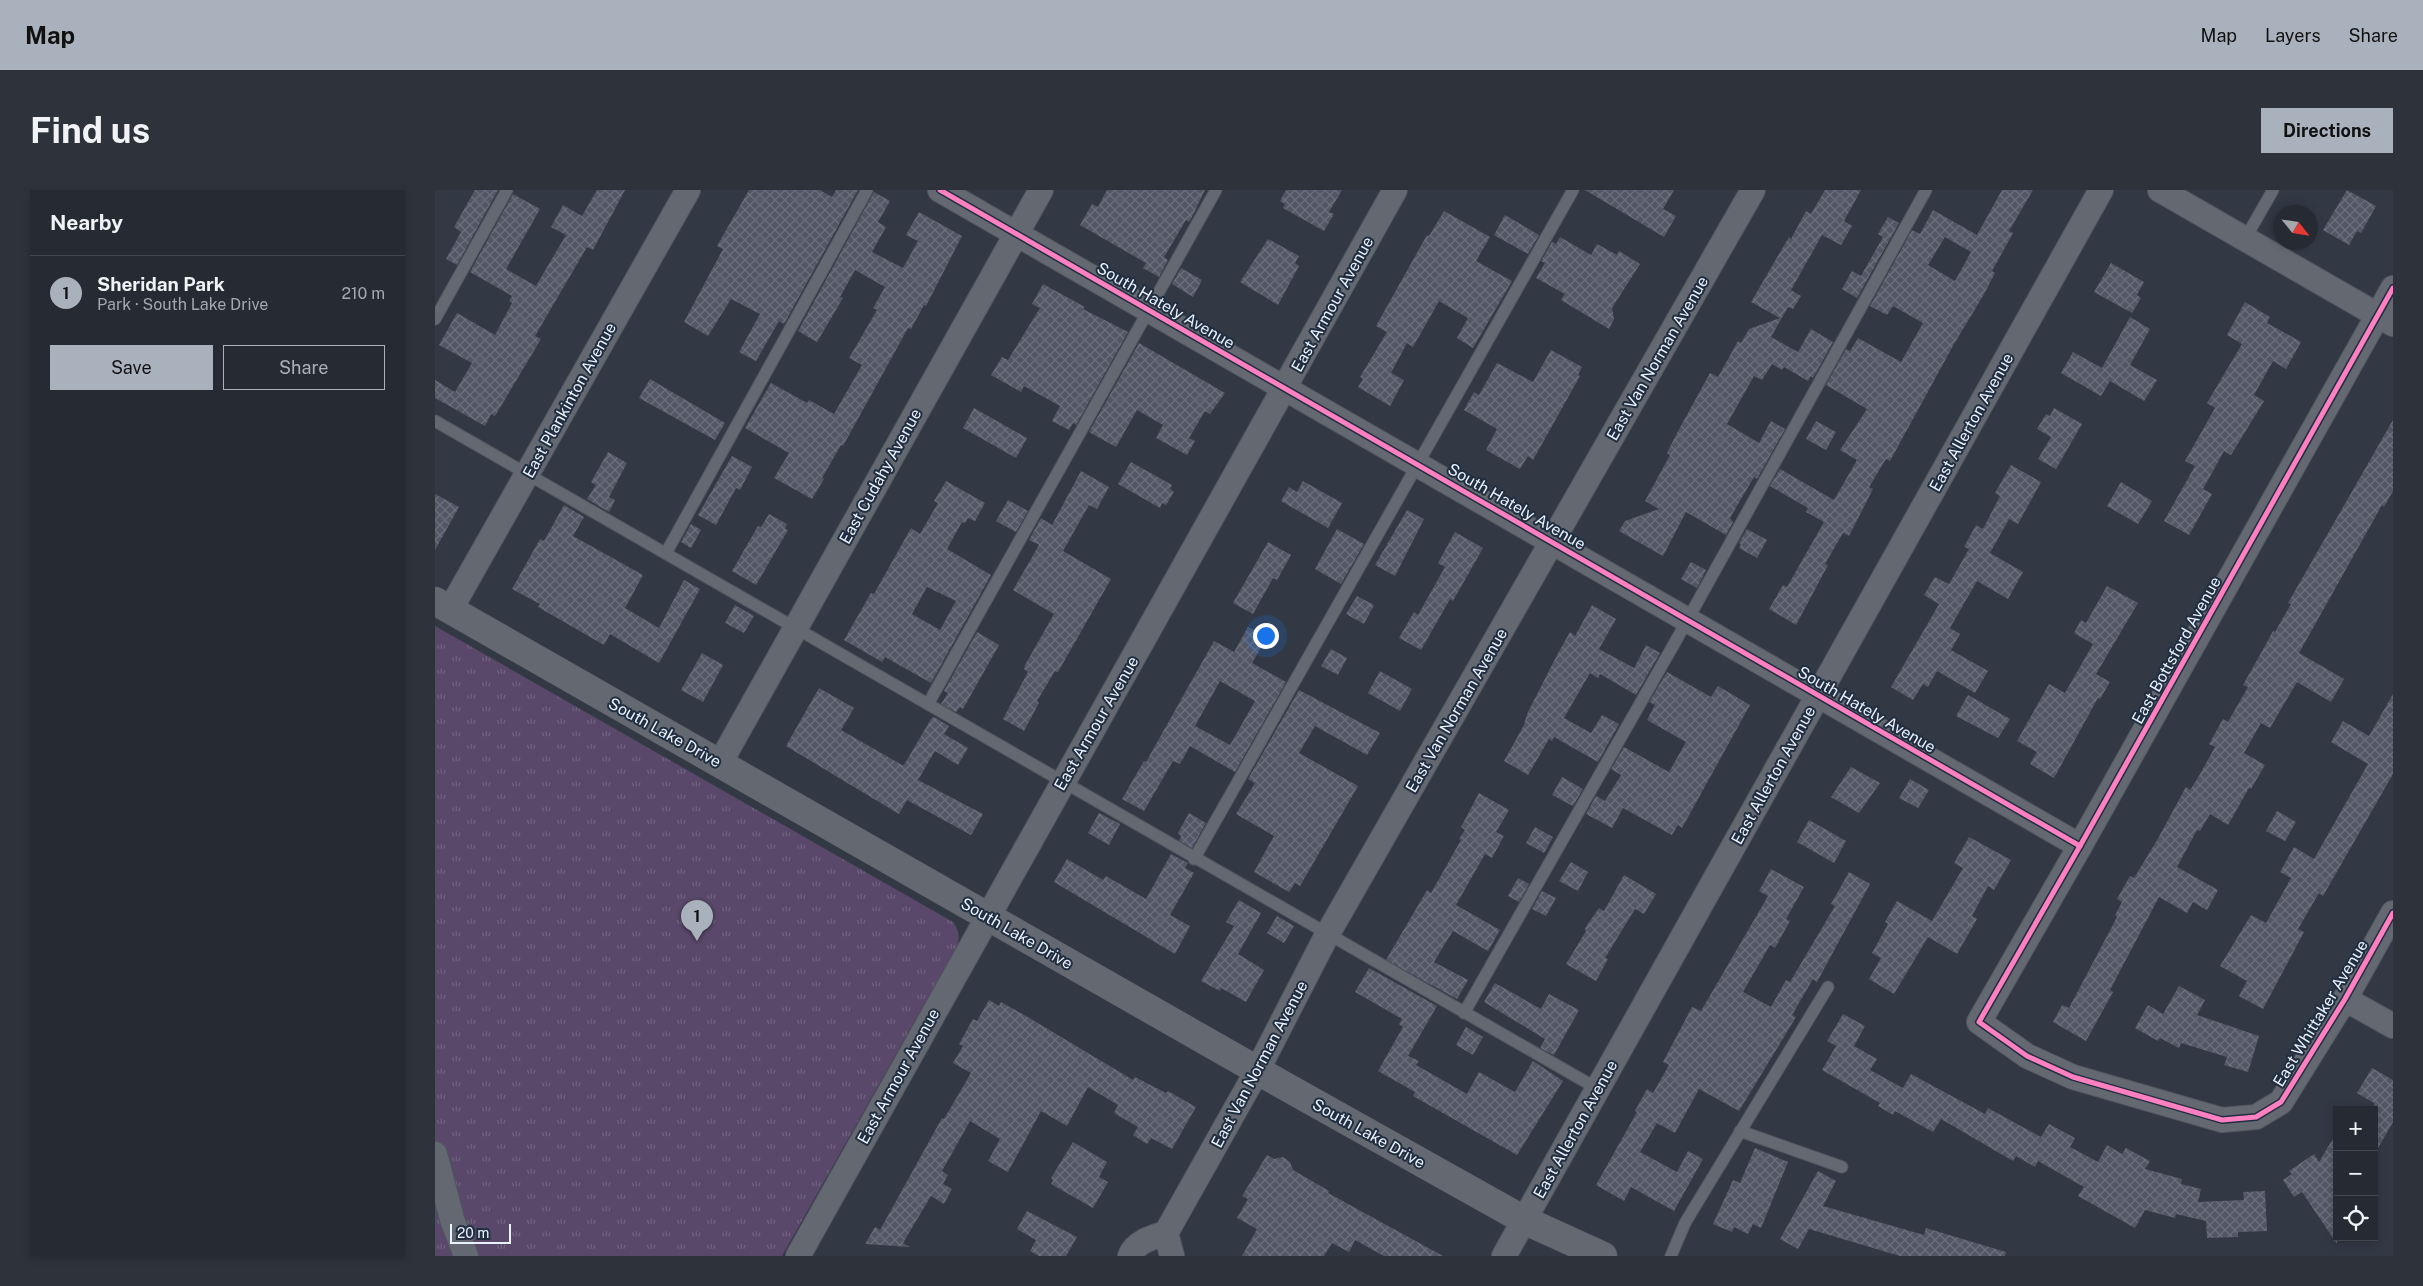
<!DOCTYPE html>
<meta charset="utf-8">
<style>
body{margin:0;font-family:"Public Sans",sans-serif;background:#2e333b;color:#f1f3f6}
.controls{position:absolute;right:15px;bottom:15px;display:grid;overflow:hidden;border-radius:0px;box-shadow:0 2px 8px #0003}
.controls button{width:45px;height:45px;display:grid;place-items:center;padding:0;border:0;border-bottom:1px solid #42474e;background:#262b33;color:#f1f3f6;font:25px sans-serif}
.compass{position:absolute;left:1838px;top:15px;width:45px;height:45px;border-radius:50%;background:#262b33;box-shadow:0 2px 8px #0003;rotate:120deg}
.scale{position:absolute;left:15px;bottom:12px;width:61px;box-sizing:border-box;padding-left:5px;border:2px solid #e9f1fd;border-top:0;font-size:14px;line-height:18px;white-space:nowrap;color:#e9f1fd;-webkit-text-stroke:4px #212e40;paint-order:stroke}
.you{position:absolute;left:830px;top:445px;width:18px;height:18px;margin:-12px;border:4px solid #fff;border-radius:50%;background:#1a73e8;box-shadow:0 0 0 8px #1a73e833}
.badge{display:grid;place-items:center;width:32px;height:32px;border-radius:50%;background:#a9b1bc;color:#111;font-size:16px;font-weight:700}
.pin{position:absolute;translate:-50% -41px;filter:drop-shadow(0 1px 2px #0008)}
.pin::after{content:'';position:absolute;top:26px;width:18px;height:15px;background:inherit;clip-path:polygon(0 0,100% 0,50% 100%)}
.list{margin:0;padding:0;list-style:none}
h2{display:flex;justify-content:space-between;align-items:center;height:65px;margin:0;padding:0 20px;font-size:21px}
h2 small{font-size:16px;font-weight:400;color:#a4a7ac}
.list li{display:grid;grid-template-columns:32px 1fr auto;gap:15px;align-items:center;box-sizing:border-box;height:75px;padding:0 20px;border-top:1px solid #42474e}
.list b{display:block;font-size:19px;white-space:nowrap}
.list p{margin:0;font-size:16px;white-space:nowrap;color:#a4a7ac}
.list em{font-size:16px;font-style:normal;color:#a4a7ac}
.actions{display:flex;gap:10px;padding:15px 20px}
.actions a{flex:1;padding:11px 0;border:1px solid #a9b1bc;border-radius:0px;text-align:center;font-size:18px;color:#a9b1bc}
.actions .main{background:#a9b1bc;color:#111}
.icon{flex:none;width:28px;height:28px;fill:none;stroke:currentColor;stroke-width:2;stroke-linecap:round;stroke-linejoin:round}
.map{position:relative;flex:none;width:1958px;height:1066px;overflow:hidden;border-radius:0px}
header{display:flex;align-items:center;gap:30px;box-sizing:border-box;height:70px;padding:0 25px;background:#a9b1bc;color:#111}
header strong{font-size:24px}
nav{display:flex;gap:28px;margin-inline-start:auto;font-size:18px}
.intro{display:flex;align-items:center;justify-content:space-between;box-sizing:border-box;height:120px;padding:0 30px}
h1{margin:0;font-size:35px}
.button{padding:12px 22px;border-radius:0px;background:#a9b1bc;color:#111;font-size:18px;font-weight:700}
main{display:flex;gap:30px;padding:0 30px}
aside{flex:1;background:#262b33;border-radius:0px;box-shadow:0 2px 8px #0003}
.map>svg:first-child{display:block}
.park{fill:url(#park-tufts)}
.building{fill:url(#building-cross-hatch);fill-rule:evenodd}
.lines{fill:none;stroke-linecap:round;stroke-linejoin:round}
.service-casing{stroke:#515760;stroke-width:13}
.minor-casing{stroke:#515760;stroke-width:26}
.secondary-casing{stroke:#515760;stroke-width:29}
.service{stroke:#646971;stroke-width:11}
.minor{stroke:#646971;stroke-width:24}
.secondary{stroke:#646971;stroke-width:28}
.cycleway-casing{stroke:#212e40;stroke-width:8}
.cycleway{stroke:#ff80c0;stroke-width:5}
.labels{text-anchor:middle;stroke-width:4;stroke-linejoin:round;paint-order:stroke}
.street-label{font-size:16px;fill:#e9f1fd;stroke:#212e40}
</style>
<header>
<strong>Map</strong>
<nav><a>Map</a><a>Layers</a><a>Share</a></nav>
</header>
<div class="intro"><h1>Find us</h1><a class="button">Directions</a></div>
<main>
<aside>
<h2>Nearby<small></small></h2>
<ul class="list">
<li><span class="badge">1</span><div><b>Sheridan Park</b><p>Park · South Lake Drive</p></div><em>210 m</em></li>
</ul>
<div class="actions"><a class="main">Save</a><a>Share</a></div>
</aside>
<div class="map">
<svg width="1958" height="1066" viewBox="0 0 1958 1066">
<defs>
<pattern id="park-tufts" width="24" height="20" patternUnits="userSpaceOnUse" patternTransform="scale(1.25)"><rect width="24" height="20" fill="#594869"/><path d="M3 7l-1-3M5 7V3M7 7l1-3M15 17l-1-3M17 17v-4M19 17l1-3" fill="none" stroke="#71637f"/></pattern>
<pattern id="building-cross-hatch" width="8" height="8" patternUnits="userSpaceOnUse" patternTransform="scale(1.25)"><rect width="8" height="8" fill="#535665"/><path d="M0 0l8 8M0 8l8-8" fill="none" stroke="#6c6f7c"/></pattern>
</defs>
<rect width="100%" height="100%" fill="#323944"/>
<path class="park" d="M0,436L518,732C524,741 525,746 522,756L347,1066H0Z"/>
<g class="building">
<polygon points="40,0 63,0 22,75 11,69 26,42 19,37"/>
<polygon points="162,0 190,0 158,60 152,57 100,146 106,149 60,226 56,224 50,236 0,208 0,190 20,202 37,173 4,155 22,123 60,145 77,113 74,111 77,106 35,82 78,4 105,19 71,79 101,96 131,45 116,37 128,15 147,26"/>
<polygon points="314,0 385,0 397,7 401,0 423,0 349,134 344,131 321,171 304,162 325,124 296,109 273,146 249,132 288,59 282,56"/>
<polygon points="672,0 770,0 756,29 754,32 751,30 729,67 733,70 724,87 708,78 711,73 645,35 657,14 663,17"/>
<polygon points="851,0 907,0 894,22 899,24 889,41 848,18 850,14 845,11"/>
<polygon points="1150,0 1239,0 1228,19 1241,26 1229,47"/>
<polygon points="1390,0 1426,0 1409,31 1417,36 1406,55 1387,45 1356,100 1366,106 1358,119 1353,117 1336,147 1363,162 1376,139 1398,152 1378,188 1376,186 1373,191 1349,177 1347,180 1337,174 1327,190 1319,186 1292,234 1324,253 1336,231 1350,239 1322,289 1319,287 1295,328 1298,332 1291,345 1251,322 1228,366 1184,341 1190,331 1224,319 1210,311 1235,265 1232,263 1242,243 1275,183 1283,187 1303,151 1306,153 1314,139 1345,128 1316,112 1354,47 1356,49 1371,21 1376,24"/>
<path d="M1567,0H1598L1574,41L1578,43L1557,81L1560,83L1548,106L1519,154L1455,271L1451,269L1434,297L1438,299L1414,346L1408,343L1390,374L1393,375L1361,435L1334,419L1348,395L1352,397L1389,332L1371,322L1373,318L1335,296L1345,279L1399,310L1422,270L1405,260L1432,219L1391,195L1411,159L1415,161L1423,148L1466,172L1488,133L1458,116L1452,125L1435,116L1477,40L1485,44L1498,20L1542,45ZM1510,47L1536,62L1520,91L1493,75Z"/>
<polygon points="1912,0 1941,16 1926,43 1922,41 1914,55 1888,40"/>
<polygon points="439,2 455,11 443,32 451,37 437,62 468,78 483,51 471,45 484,22 527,46 491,116 489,115 476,139 473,138 408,256 406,255 387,288 389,289 377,309 339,288 354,263 310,238 336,193 372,213 374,210 399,224 427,175 414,168 442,120 438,118 450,97 420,80 405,107 408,108 382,152 363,141"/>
<polygon points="1009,21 1055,47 1041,71 1077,91 1038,158 1022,148 1033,128 1004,111 978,157 972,153 956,183 969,190 955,216 923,197 928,189 925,187 952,142 941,136 992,45 994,46"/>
<polygon points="1070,25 1104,45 1093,64 1059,45"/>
<polygon points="1453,27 1464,33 1422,108 1407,99 1417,81 1426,86 1448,47 1443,44"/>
<polygon points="1125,47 1156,65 1162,54 1182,65 1184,61 1205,74 1177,118 1179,129 1174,139 1126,110 1130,104 1101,88 1110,73 1106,71 1117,52 1121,54"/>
<polygon points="833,49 864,66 860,73 864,76 843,115 805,92"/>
<polygon points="1676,73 1709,92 1702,105 1706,108 1697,123 1659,102"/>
<polygon points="746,78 767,90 758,107 737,94"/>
<polygon points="608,94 650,117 648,119 693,142 641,235 638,233 634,240 617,231 625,216 589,196 586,202 556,185 567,167 573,170 605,118 597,114"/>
<polygon points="1810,112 1835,127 1832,133 1866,152 1851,179 1838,171 1819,205 1829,211 1796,265 1789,261 1768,299 1777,304 1754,345 1729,331 1760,276 1750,271 1780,218 1772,213 1807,154 1792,145"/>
<polygon points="1695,127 1715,139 1695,175 1722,190 1709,211 1675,191 1666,206 1626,183 1638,162 1667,178"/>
<polygon points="704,153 790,203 775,224 770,221 754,248 760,251 752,265 721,248 728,235 702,220 681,257 654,242"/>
<polygon points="1116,160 1147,177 1143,185 1145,186 1098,270 1093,266 1085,279 1051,260 1062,239 1029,220 1039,202 1044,205 1062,173 1098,192"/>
<polygon points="215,189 290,233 280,250 204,208"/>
<polygon points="539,218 592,248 581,268 528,238"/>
<polygon points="1619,218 1647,234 1621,279 1603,269 1616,247 1602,239 1611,224 1615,226"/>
<polygon points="1958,230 1958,301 1949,317 1947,315 1864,463 1909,489 1896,512 1862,492 1835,538 1826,533 1809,563 1830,575 1816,599 1814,598 1793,635 1775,624 1765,641 1762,640 1742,677 1783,700 1772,720 1758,712 1752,723 1724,707 1675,800 1678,802 1651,851 1618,832 1627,815 1634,818 1682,727 1680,725 1687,712 1682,709 1695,686 1699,688 1721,652 1751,597 1755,600 1764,586 1780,557 1774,554 1788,529 1793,532 1813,497 1808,495 1826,463 1838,441 1840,442 1856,414 1853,413"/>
<polygon points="1381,231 1401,242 1391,260 1371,249"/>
<polygon points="173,262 192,273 174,307 180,310 174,322 152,309 161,295 156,292"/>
<polygon points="297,266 317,277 305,300 301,298 281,335 263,325"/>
<polygon points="696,272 737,295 735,299 739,302 731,315 727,313 725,318 683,294"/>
<polygon points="1576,275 1606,292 1583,334 1574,329 1555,363 1588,382 1573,409 1542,391 1515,438 1525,444 1516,460 1553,481 1540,503 1502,481 1493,497 1488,494 1478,510 1456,497 1504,414 1489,405 1500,387 1514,394 1534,359 1529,357 1541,335 1548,339 1565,306 1560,303"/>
<polygon points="646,281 674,297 662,319 654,315 628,361 676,389 623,482 620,481 602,511 604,513 589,541 568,529 593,482 589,479 590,475 619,424 578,400 604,355 594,350 606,328 617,335"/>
<path d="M511,291L550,313L540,331L533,328L530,333L527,332L512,359L556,385L496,493L450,467L447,472L409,450L436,403L439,404L476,338L485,344L503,313L499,311ZM492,397L521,411L505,440L477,424Z"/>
<polygon points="868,291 907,313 893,338 846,311 854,297 862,302"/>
<polygon points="1686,292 1717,311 1703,334 1672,316"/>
<polygon points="0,304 24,317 0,360"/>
<polygon points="573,310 593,321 581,342 561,331"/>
<polygon points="129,315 149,327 138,346 208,385 190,418 224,438 249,390 265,399 224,473 175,444 169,455 103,417 105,414 77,399 105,349 109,351"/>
<polygon points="972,320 989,329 960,386 940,375"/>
<polygon points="334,324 352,334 350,339 353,340 321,395 297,381 323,336 326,337"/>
<polygon points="256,334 266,340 256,358 246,352"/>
<polygon points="902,339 929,354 906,394 880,379"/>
<polygon points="1312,339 1332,350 1322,368 1304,358 1306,354 1304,353"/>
<polygon points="1020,342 1048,358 1018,411 1015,409 986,460 964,448 979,422 983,425 1010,377 1003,373"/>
<polygon points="833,352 856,365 842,390 838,388 818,424 798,413"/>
<polygon points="1256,372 1271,380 1262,398 1246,389"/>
<polygon points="1672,396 1703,413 1661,484 1675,492 1665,509 1663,508 1619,588 1595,574 1602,562 1582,551 1614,494 1630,503 1658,454 1639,443 1646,430 1651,433"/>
<polygon points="922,406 939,415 929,434 911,424"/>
<polygon points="300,415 319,426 309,443 290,433"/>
<polygon points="1157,415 1181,429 1164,459 1199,478 1211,455 1225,463 1201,505 1165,484 1163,488 1155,483 1129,528 1156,543 1167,525 1184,534 1163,572 1119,547 1117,551 1114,549 1093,585 1069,571 1089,535 1092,524 1122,465 1135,442 1140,446"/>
<path d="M813,437L832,447L817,473L851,492L800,582L755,556L745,574L738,571L709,621L687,609L709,571L711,572L779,451L799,462ZM785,491L820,511L795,555L760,536Z"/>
<polygon points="542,442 564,455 528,519 525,517 521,522 506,514 513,503 509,501"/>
<polygon points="896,459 912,468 903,485 886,476"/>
<polygon points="267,463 288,475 268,512 246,500"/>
<polygon points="945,481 977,499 965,521 933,503"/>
<polygon points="1232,482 1276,507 1283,496 1315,515 1247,638 1243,635 1237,645 1188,618 1177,638 1151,624 1161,606 1170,611 1186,585 1176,579 1189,557 1234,582 1251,552 1212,530 1220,515 1214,512"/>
<polygon points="384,498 419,518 406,540 467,575 469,575 496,529 499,527 514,536 509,544 533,558 523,575 500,561 483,590 548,624 536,645 472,610 464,624 351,556"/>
<polygon points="864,500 945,543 932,565 880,536 864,563 923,596 865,696 860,693 854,702 819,682 839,646 801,624 820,593 813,589"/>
<polygon points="1958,504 1958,584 1888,706 1884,703 1863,739 1869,742 1828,819 1804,806 1812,791 1785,776 1816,725 1831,733 1856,688 1845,682 1859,657 1879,669 1933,574 1896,552 1908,531 1934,546"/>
<polygon points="1533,505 1575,529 1563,548 1521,526"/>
<polygon points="1416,577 1445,593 1424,623 1396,607"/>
<polygon points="1127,587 1148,599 1138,616 1117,605"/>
<polygon points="1475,589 1494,600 1483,618 1464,608"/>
<polygon points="1044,603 1074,620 1061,642 1069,646 1057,668 1050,664 1021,715 1065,740 1053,761 1018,741 1008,757 999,772 1033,790 1022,809 951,770 992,700 996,703 1026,650 1024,649 1030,640 1026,637"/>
<polygon points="1842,621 1861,632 1850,651 1831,641"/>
<polygon points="664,623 685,634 674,655 653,643"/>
<polygon points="754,623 771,633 757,658 744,651 746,646 743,643"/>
<polygon points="1374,630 1411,651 1399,673 1362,652"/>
<polygon points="1100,637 1118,647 1109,663 1091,653"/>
<polygon points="1534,647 1576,670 1559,700 1553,696 1537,726 1542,729 1522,764 1493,747 1459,804 1434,789 1446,768 1437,763 1453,734 1450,732 1462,711 1497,731 1528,678 1519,673"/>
<polygon points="736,664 753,673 750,678 759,683 735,725 755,736 740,764 619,692 632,669 668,690 671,686 711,709"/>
<polygon points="1136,672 1153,682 1143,701 1124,691"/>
<polygon points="1336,679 1369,697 1351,729 1355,731 1340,758 1335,755 1308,802 1336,817 1351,790 1355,792 1400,716 1396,714 1414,682 1435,694 1382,792 1378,789 1357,825 1361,827 1304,921 1264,899 1240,943 1222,933 1205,962 1242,982 1253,961 1268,969 1239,1021 1196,997 1189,1011 1161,995 1202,922 1200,921 1212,899 1218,903 1234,875 1228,872 1257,817 1266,821 1333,706 1324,701"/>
<polygon points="1189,685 1221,704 1209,724 1200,719 1170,768 1173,769 1161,791 1131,774 1151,741 1150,738 1164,718 1169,721"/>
<polygon points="1083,688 1094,694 1084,712 1073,706"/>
<polygon points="1107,701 1121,708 1111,726 1097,719"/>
<polygon points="804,710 826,723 803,764 829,780 811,812 786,798 785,801 766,791 799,736 791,732"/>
<polygon points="842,726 859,736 849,753 832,743"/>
<polygon points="934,778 1002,816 973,866 984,871 981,875 1032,904 1044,882 1080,902 1098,871 1128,891 1082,965 978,906 980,902 943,881 968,837 964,834 967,829 920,802"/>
<polygon points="1060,793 1106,819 1114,804 1144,820 1119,865 1105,858 1110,849 1049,812"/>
<polygon points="1744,796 1770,810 1762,825 1824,846 1813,882 1789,875 1792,867 1746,853 1744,858 1725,848 1723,851 1700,838 1713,815 1728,824"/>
<polygon points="554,810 564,816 566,812 591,826 698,890 700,887 731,903 733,901 761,917 737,959 716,948 712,954 698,945 703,937 679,923 683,915 653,897 632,936 606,921 573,982 553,971 565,949 535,931 507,981 513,985 508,994 517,999 509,1014 496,1006 468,1053 475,1057 430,1054 440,1037 445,1040 507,928 509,929 536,883 518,873 528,856 524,854 538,829 542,831"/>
<polygon points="1408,824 1430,836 1419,856 1442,869 1435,880 1468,898 1476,884 1550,924 1553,918 1606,947 1614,934 1640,948 1635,957 1663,972 1672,955 1687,964 1691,958 1715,971 1710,979 1747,989 1746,994 1766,999 1763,1012 1809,1010 1808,1002 1830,1001 1832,1041 1803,1042 1803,1047 1772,1048 1771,1031 1741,1024 1740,1028 1710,1020 1700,1038 1643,1006 1649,997 1603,971 1600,977 1581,966 1578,971 1506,929 1498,942 1460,921 1458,925 1443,916 1445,913 1387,880 1401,856 1392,851"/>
<polygon points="1031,837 1048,847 1038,865 1021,855"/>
<polygon points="1937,878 1958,890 1958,932 1939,965 1939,913 1922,903"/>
<polygon points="1902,942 1902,1054 1867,1002 1859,1007 1848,990 1857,984 1854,981 1879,964 1884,972"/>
<polygon points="638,952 672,972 664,987 673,992 658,1018 616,994 618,990 616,988"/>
<polygon points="1320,958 1353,972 1326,1038 1318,1034 1313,1044 1299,1037 1297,1042 1278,1034 1298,990 1305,993"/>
<polygon points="832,965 839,969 848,967 855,972 858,980 894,1001 893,1003 1008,1066 949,1066 920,1050 914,1062 897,1053 889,1066 807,1066 822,1039 802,1028 813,1009 807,1006"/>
<polygon points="1383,981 1401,991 1388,1016 1489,1045 1491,1038 1571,1062 1570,1066 1465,1066 1374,1039 1363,1059 1345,1049"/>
<polygon points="592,1021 642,1047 631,1066 604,1066 595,1061 601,1050 582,1039"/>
</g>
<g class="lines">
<defs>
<g id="service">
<polyline points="1810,49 1838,0"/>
<polyline points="0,129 72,0"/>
<path d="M0,231C388,452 773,679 1163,899"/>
<polyline points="231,363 432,0"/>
<polyline points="493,514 781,0"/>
<polyline points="759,669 1138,0"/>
<polyline points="1029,823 1243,447 1491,0"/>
<polyline points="1305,941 1407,977"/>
<polyline points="1236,1066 1250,1033 1393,797"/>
</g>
<g id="minor">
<polyline points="505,0 1645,656"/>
<polyline points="1725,0 1958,134"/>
<polyline points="1958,98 1645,656 1544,832 1592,866 1638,887 1787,930 1821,927 1846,912 1910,809 1958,723"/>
<polyline points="15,420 253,0"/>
<polyline points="285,573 606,0"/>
<polyline points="1910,809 1958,836"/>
<polyline points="0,964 17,1029 31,1066"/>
<polyline points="731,1043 737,1066"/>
<polyline points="363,1066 960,0"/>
<path d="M695,1066C700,1052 718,1047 731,1043L822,881L892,745L1318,0"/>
<polyline points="1069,1066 1666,0"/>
</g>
<polyline id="secondary" points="0,411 848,895 1089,1030 1168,1066"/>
</defs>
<use href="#service" class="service-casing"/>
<use href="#minor" class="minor-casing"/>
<use href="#secondary" class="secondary-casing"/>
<use href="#service" class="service"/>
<use href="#minor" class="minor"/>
<use href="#secondary" class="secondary"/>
<defs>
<g id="cycleway">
<polyline points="505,0 1645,656"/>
<polyline points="1958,98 1645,656 1544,832 1592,866 1638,887 1787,930 1821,927 1846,912 1910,809 1958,723"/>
</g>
</defs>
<use href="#cycleway" class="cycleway-casing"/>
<use href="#cycleway" class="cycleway"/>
</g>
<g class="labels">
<g class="street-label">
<text transform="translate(897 114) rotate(-61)" y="6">East Armour Avenue</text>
<text transform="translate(731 115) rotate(30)" y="6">South Hately Avenue</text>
<text transform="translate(1222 168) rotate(-60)" y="6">East Van Norman Avenue</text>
<text transform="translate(134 210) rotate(-61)" y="6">East Plankinton Avenue</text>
<text transform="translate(1536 232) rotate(-61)" y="6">East Allerton Avenue</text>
<text transform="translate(445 286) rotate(-61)" y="6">East Cudahy Avenue</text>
<text transform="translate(1082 316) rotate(30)" y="6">South Hately Avenue</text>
<text transform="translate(1741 460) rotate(-61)" y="6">East Bottsford Avenue</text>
<text transform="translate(1432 519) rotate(30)" y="6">South Hately Avenue</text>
<text transform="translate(1021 520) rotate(-60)" y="6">East Van Norman Avenue</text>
<text transform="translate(661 533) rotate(-60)" y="6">East Armour Avenue</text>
<text transform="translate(230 542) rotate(29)" y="6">South Lake Drive</text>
<text transform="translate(1338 585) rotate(-61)" y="6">East Allerton Avenue</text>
<text transform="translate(582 743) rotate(30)" y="6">South Lake Drive</text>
<text transform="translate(1885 823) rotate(-59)" y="6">East Whittaker Avenue</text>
<text transform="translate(824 874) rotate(-62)" y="6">East Van Norman Avenue</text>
<text transform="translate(463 886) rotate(-61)" y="6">East Armour Avenue</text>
<text transform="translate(1140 939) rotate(-61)" y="6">East Allerton Avenue</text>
<text transform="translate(934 943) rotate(29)" y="6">South Lake Drive</text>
</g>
</g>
</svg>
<div class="controls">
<button>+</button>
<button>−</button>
<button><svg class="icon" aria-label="locate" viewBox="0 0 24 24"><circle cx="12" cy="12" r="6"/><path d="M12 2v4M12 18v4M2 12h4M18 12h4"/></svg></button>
</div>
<svg class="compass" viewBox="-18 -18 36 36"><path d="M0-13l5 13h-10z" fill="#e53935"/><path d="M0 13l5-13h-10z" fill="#a4a7ac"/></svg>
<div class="scale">20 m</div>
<div class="you"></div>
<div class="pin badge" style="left:262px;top:751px">1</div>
</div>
</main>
